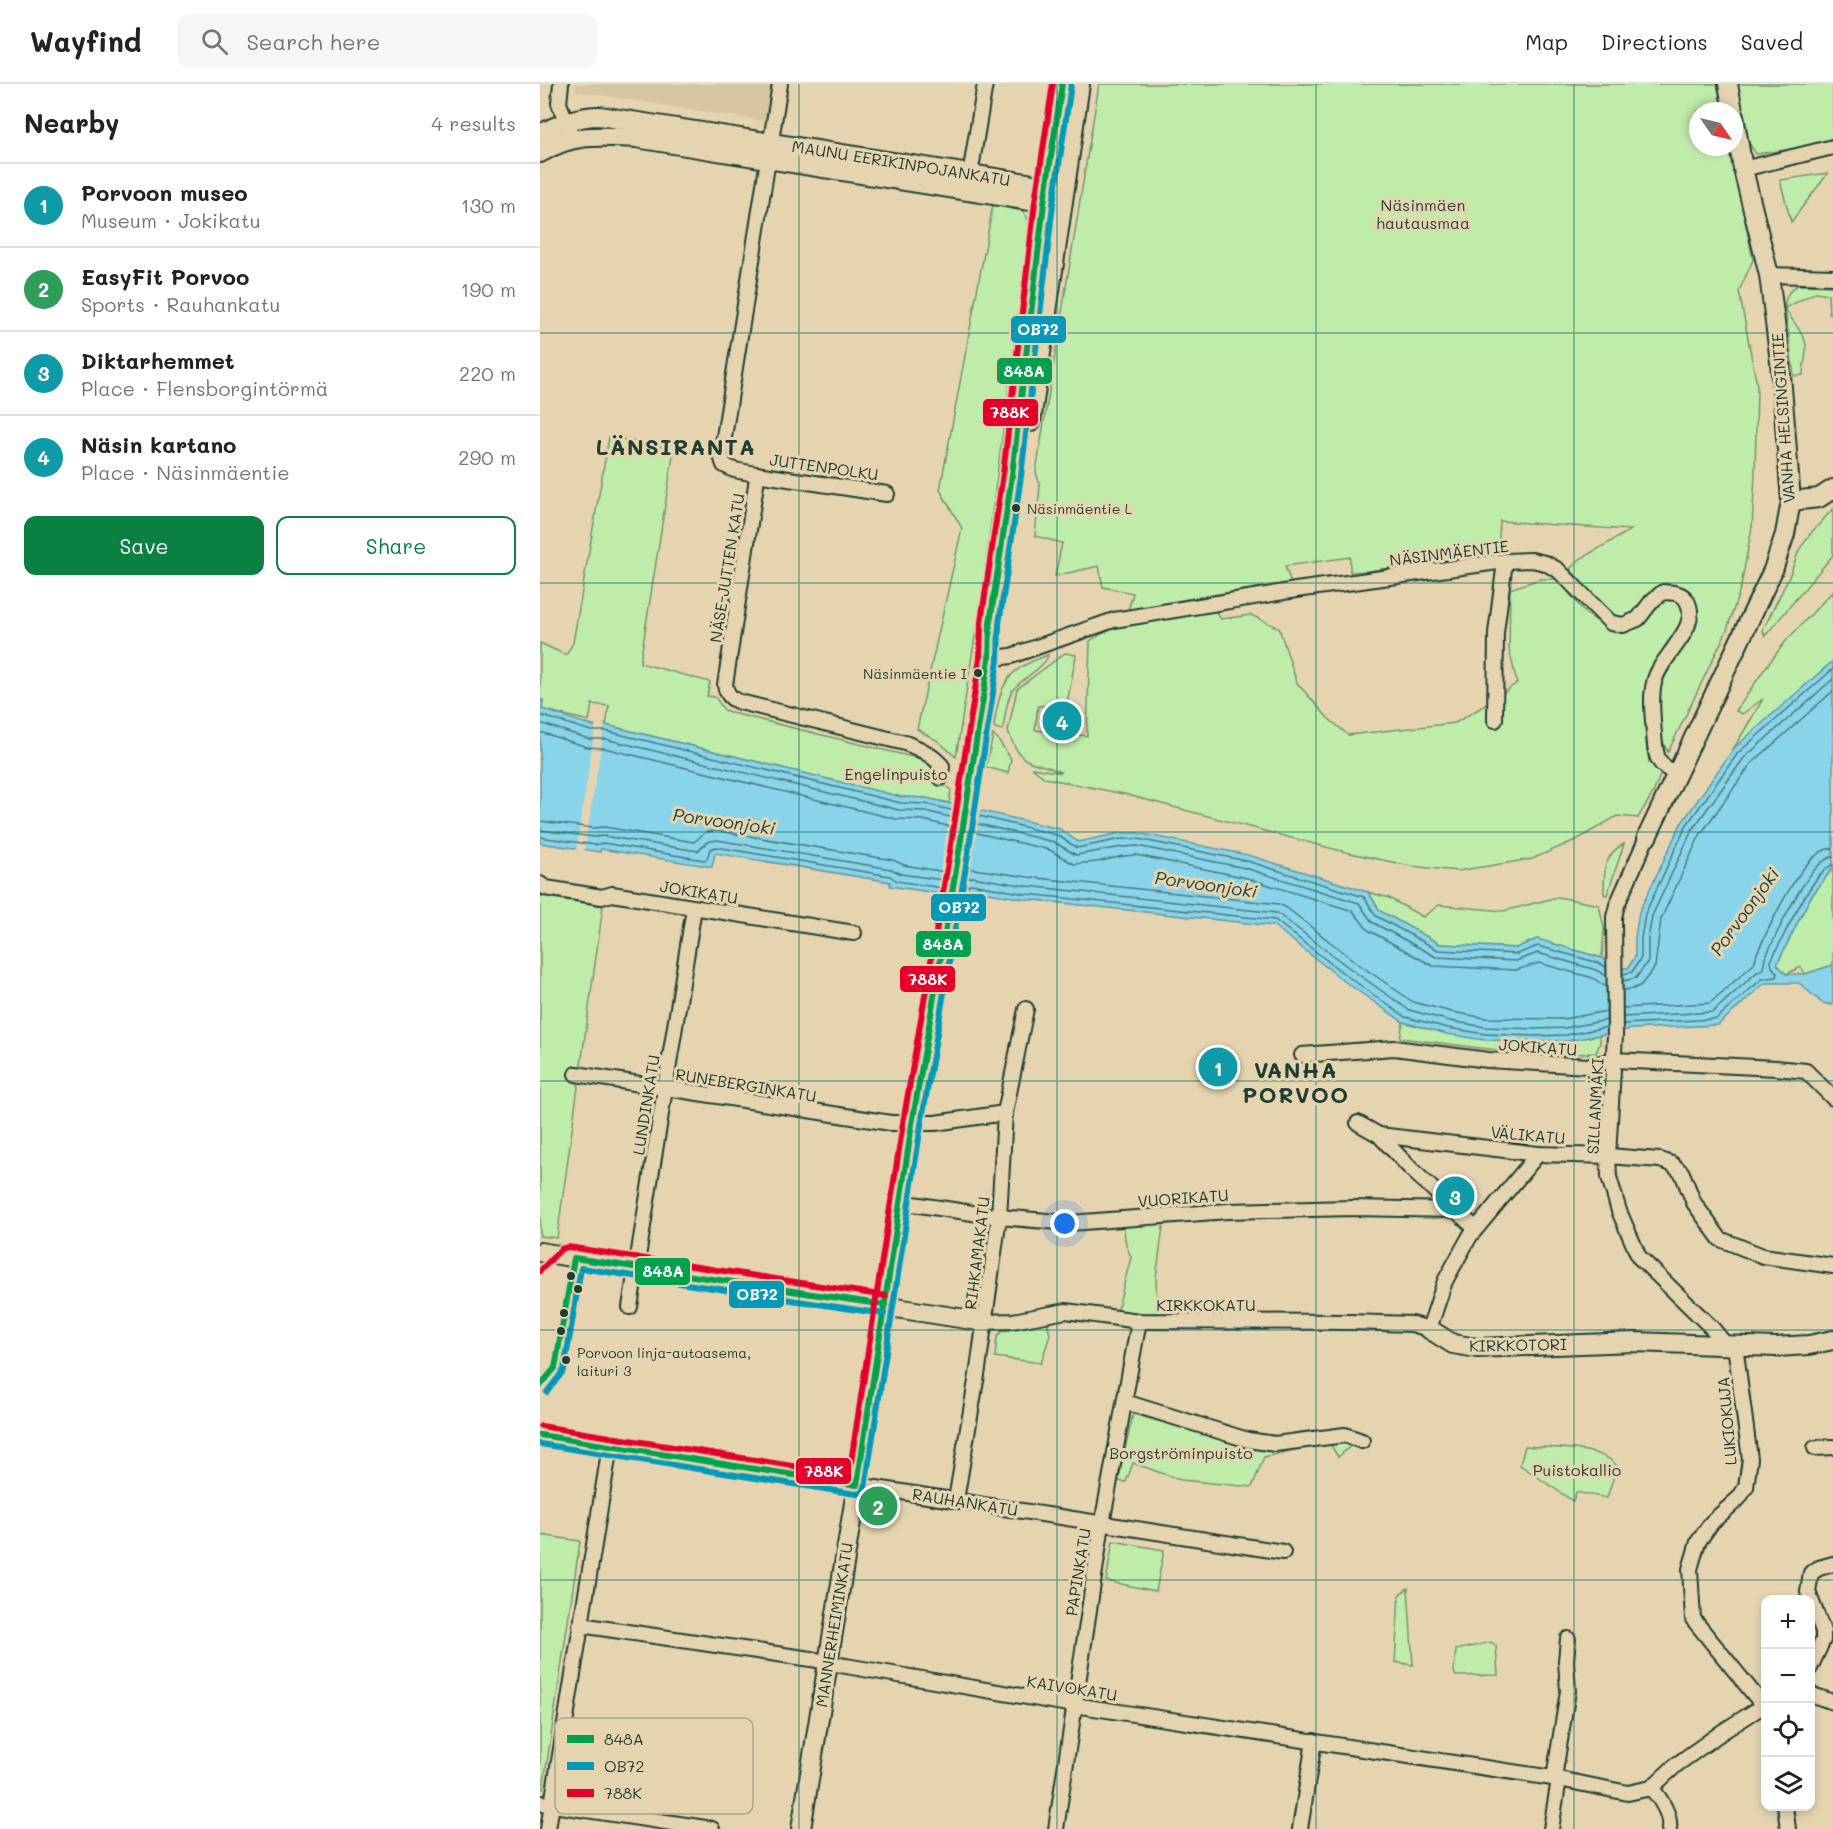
<!DOCTYPE html>
<meta charset="utf-8">
<style>
body{margin:0;font-family:Mali,sans-serif;background:#f6f6f6;color:#222}
.controls{position:absolute;right:18px;bottom:18px;display:grid;overflow:hidden;border-radius:12px;box-shadow:0 3px 9px #0003}
.controls button{width:54px;height:54px;display:grid;place-items:center;padding:0;border:0;border-bottom:2px solid #e0e0e0;background:#fff;color:#222;font:30px sans-serif}
.compass{position:absolute;left:1149px;top:18px;width:54px;height:54px;border-radius:50%;background:#fff;box-shadow:0 3px 9px #0003;rotate:124deg}
.you{position:absolute;left:525px;top:1140px;width:21px;height:21px;margin:-15px;border:4px solid #fff;border-radius:50%;background:#1a73e8;box-shadow:0 0 0 9px #1a73e833}
.badge{display:grid;place-items:center;width:39px;height:39px;border-radius:50%;background:#0b8043;color:#fff;font-size:20px;font-weight:700}
.pin{position:absolute;translate:-50% -50%;border:3px solid #fff;box-shadow:0 2px 6px #0006}
.list{margin:0;padding:0;list-style:none}
h2{display:flex;justify-content:space-between;align-items:center;height:78px;margin:0;padding:0 24px;font-size:26px}
h2 small{font-size:20px;font-weight:400;color:#767676}
.list li{display:grid;grid-template-columns:39px 1fr auto;gap:18px;align-items:center;box-sizing:border-box;height:84px;padding:0 24px;border-top:2px solid #e0e0e0}
.list b{display:block;font-size:22px;white-space:nowrap}
.list p{margin:0;font-size:20px;white-space:nowrap;color:#767676}
.list em{font-size:20px;font-style:normal;color:#767676}
.actions{display:flex;gap:12px;padding:18px 24px}
.actions a{flex:1;padding:14px 0;border:2px solid #0b8043;border-radius:12px;text-align:center;font-size:21px;color:#0b8043}
.actions .main{background:#0b8043;color:#fff}
.icon{flex:none;width:33px;height:33px;fill:none;stroke:currentColor;stroke-width:2;stroke-linecap:round;stroke-linejoin:round}
.map{position:relative;flex:none;width:1293px;height:1745px;overflow:hidden}
header{display:flex;align-items:center;gap:36px;box-sizing:border-box;height:84px;padding:0 30px;background:#fff;border-bottom:2px solid #e0e0e0}
header strong{font-size:28px}
nav{display:flex;gap:33px;margin-inline-start:auto;font-size:21px}
.search{width:420px;height:54px;background:#f6f6f6;display:flex;align-items:center;gap:15px;box-sizing:border-box;padding:0 21px;border-radius:12px;color:#767676;font-size:22px}
main{display:flex}
aside{flex:1;background:#fff}
.map>svg:first-child{display:block}
.built{fill:#d7c5a2}
.green{fill:#c0eca9;stroke:#70946e;stroke-width:1.5}
.water{fill:#89d4e9;stroke:#5f98a1;stroke-width:1.5}
.pier{fill:#e6d4b1}
.lines{fill:none;stroke-linecap:round;stroke-linejoin:round}
.shore{stroke:#49797c;stroke-width:1.5}
.street-casing{stroke:#1f3d34;stroke-width:18}
.secondary-casing{stroke:#1f3d34;stroke-width:22}
.street{stroke:#e6d4b1;stroke-width:14}
.secondary{stroke:#e6d4b1;stroke-width:18}
.bus-1-casing{stroke:#e6d4b1;stroke-width:10}
.bus-2-casing{stroke:#e6d4b1;stroke-width:10}
.bus-3-casing{stroke:#e6d4b1;stroke-width:10}
.bus-1{stroke:#02a150;stroke-width:6}
.bus-2{stroke:#0599b7;stroke-width:6}
.bus-3{stroke:#e4002b;stroke-width:6}
.grid{fill:none;stroke:#0f766e;stroke-width:1.5;stroke-opacity:0.55}
.bus-dot{fill:#1f3d34;stroke:#e6d4b1;stroke-width:2}
.labels{text-anchor:middle;stroke-width:6;stroke-linejoin:round;paint-order:stroke}
.bus-label{font-size:14px;fill:#1f3d34;stroke:#e6d4b1;text-anchor:start}
.street-label{font-size:16px;fill:#1f3d34;stroke:#e6d4b1}
.park-label{font-size:16px;fill:#27463a;stroke:#e6d4b1}
.water-label{font-size:18px;font-style:italic;fill:#24453d;stroke:#e6d4b1}
.district-label{font-size:22px;font-weight:bold;letter-spacing:1.5px;fill:#1f3d34;stroke:#e6d4b1}
.key{fill:#e6d4b1;stroke:#aaa78c;stroke-width:1.5}
.key-label{font-size:16px;fill:#1f3d34}
.line-badge{stroke:#e6d4b1;stroke-width:2}
.badge-label{font-size:16px;text-anchor:middle;font-weight:bold;fill:#fff}
</style>
<header>
<strong>Wayfind</strong>
<div class="search"><svg class="icon" aria-label="search" viewBox="0 0 24 24"><circle cx="10" cy="10" r="6"/><path d="M15 15l6 6"/></svg>Search here</div>
<nav><a>Map</a><a>Directions</a><a>Saved</a></nav>
</header>
<main>
<aside>
<h2>Nearby<small>4 results</small></h2>
<ul class="list">
<li><span class="badge" style="background:#0f9aa8">1</span><div><b>Porvoon museo</b><p>Museum · Jokikatu</p></div><em>130 m</em></li>
<li><span class="badge" style="background:#2e9e5b">2</span><div><b>EasyFit Porvoo</b><p>Sports · Rauhankatu</p></div><em>190 m</em></li>
<li><span class="badge" style="background:#0f9aa8">3</span><div><b>Diktarhemmet</b><p>Place · Flensborgintörmä</p></div><em>220 m</em></li>
<li><span class="badge" style="background:#0f9aa8">4</span><div><b>Näsin kartano</b><p>Place · Näsinmäentie</p></div><em>290 m</em></li>
</ul>
<div class="actions"><a class="main">Save</a><a>Share</a></div>
</aside>
<div class="map">
<svg width="1293" height="1745" viewBox="0 0 1293 1745">
<rect width="100%" height="100%" fill="#e6d4b1"/>
<filter id="ink" filterUnits="userSpaceOnUse"><feTurbulence type="fractalNoise" baseFrequency=".0167" numOctaves="2"/><feDisplacementMap in="SourceGraphic" scale="12" xChannelSelector="R" yChannelSelector="G"/><feConvolveMatrix kernelMatrix="1 2 1 2 8 2 1 2 1" color-interpolation-filters="sRGB"/></filter>
<g filter="url(#ink)">
<polygon class="built" points="36,0 247,0 240,40 35,7"/>
<g class="green">
<path d="M559,0H1177L1183,27H1158V63H1190L1213,176L1199,207L1217,302L1215,390L1212,443L1201,502L1187,546L1128,668C1117,652 1116,615 1121,596C1127,571 1179,534 1146,508C1140,503 1134,499 1126,500C1107,502 1107,522 1094,531C1090,533 1084,533 1080,535L1069,529L1030,485L1040,475L1091,446L960,437L958,469L828,487L810,488V473L745,482L751,499L647,515L588,527L593,509L563,503L559,482L515,492L522,459L495,452L500,402L496,388Z"/>
<polygon points="1197,0 1293,0 1293,54 1274,62 1216,70 1209,59"/>
<polygon points="1288,89 1251,138 1240,96"/>
<polygon points="453,121 483,127 490,139 441,514 416,673 398,657 377,645 422,444 400,406"/>
<path d="M1258,201L1293,202V230H1289L1288,210L1276,208L1245,224C1250,235 1266,251 1266,262C1267,270 1263,281 1263,291L1254,292L1245,224C1245,212 1248,207 1258,201Z"/>
<polygon points="69,353 134,365 100,579 170,598 167,612 175,613 184,626 192,629 393,678 390,692 411,706 409,719 386,714 362,713 66,641 69,622 52,620 49,637 1,625 3,617 0,616 0,559 26,571 33,559"/>
<polygon points="1293,425 1293,471 1225,552 1223,546 1249,493 1259,466 1271,449"/>
<path d="M1000,495H1018L1045,529L1067,544L1086,549L1101,540L1117,521L1127,514L1139,517L1143,526V535L1121,569L1109,595L1106,658L1109,678L1121,689L1113,709L1098,734L1077,732L1038,755L992,775L917,787L871,782L805,768L584,710L505,694L492,684L522,689C493,673 483,689 468,647L477,605L525,569L536,571L527,620L498,622L495,646L547,652L550,557C584,534 632,530 672,523L681,535L711,531L739,544L757,599L788,634L808,651L915,639L952,617L977,599L969,565L970,505Z"/>
<polygon points="1293,507 1293,577 1192,667 1223,615 1202,630 1196,627 1226,583 1246,557"/>
<path d="M508,571C506,583 480,595 472,607C466,617 465,633 463,645L462,646L455,644L454,641C461,598 466,586 508,571Z"/>
<polygon points="453,651 457,654 471,675 468,689 446,683"/>
<path d="M1084,760L1067,811L1064,810C1064,790 1063,770 1084,760Z"/>
<polygon points="1293,784 1293,881 1265,890 1261,883 1246,890 1237,880 1270,814"/>
<polygon points="828,808 849,814 883,833 899,821 964,827 1018,813 1059,821 1064,844 1062,874 997,855 976,864 900,860 840,827"/>
<polygon points="0,812 63,822 17,1154 0,1152"/>
<path d="M863,938C933,957 988,964 1060,951V959L1056,969C991,974 925,961 860,954Z"/>
<polygon points="624,1136 616,1194 617,1232 576,1231 591,1173 586,1161 583,1138"/>
<polygon points="507,1236 510,1251 501,1279 455,1273 457,1253 461,1248"/>
<path d="M593,1330L726,1367L731,1354C760,1348 794,1340 822,1352L798,1373L789,1358L724,1373L712,1403L641,1396L593,1379L586,1398L578,1397Z"/>
<path d="M985,1362C1011,1365 1060,1361 1077,1382L1067,1414L1036,1408L1033,1417L980,1381Z"/>
<polygon points="0,1451 40,1457 3,1705 0,1705"/>
<polygon points="573,1457 624,1466 616,1507 566,1497"/>
<polygon points="868,1504 873,1581 855,1578 859,1511"/>
<polygon points="951,1558 956,1562 958,1591 916,1592 914,1588 916,1566"/>
</g>
<polygon class="water" points="1293,577 1293,784 1270,814 1237,880 1246,890 1265,890 1293,881 1293,921 1282,919 1259,899 1225,899 1178,941 1092,945 1027,957 944,956 907,950 863,938 804,897 734,842 485,815 430,806 429,814 350,802 350,798 175,769 172,783 61,765 60,768 0,759 0,616 3,616 2,625 53,642 66,641 362,713 386,714 520,745 538,758 580,749 598,749 708,771 828,808 840,827 900,860 976,864 997,855 1062,874 1079,884 1088,884 1095,873 1095,854 1099,828 1141,740 1194,664"/>
<g class="pier">
<polygon points="56,638 65,638 44,769 36,767"/>
<polygon points="412,717 439,723 424,816 396,812"/>
</g>
<g class="lines">
<g class="shore">
<polyline points="0,631 51,647 66,647 361,719 386,720 415,727"/>
<polyline points="0,639 49,655 65,655 359,726 385,727 414,734"/>
<polyline points="0,648 47,663 64,664 356,735 383,736 412,743"/>
<polyline points="435,731 517,751 537,764 581,755 598,755 707,777 824,813 836,832 898,866 977,870 998,862 1059,879 1066,883"/>
<polyline points="0,737 53,744 64,743 154,758 166,748 178,747 353,776 364,781 405,788"/>
<polyline points="434,739 514,758 536,771 582,763 597,762 705,784 819,819 832,838 896,873 976,877 998,869 1056,886 1066,892"/>
<polyline points="0,746 54,753 63,752 158,767 167,758 177,756 351,785 361,790 403,796"/>
<polyline points="433,748 510,766 534,780 557,778 583,772 596,771 703,793 813,827 828,846 893,882 976,886 999,879 1053,894 1066,903"/>
<polyline points="0,753 55,761 63,759 164,776 167,775 170,765 176,763 350,792 357,797 402,804"/>
<polyline points="427,784 488,793 739,820 747,824 817,879 873,918 912,928 946,934 1024,935 1067,927"/>
<polyline points="425,794 432,793 487,802 737,829 812,886 869,926 910,937 945,943 994,945 1025,944 1067,936"/>
<polyline points="423,806 427,802 431,800 486,810 735,836 807,892 865,933 908,944 945,950 994,952 1026,951 1067,943"/>
<polyline points="1083,890 1092,888 1101,874 1101,855 1105,830 1146,742 1198,669 1293,585"/>
<polyline points="1083,897 1096,894 1108,877 1108,855 1112,832 1152,746 1204,674 1293,595"/>
<polyline points="1083,906 1093,905 1101,901 1115,883 1121,835 1160,751 1211,680 1293,607"/>
<path d="M1083,924L1170,919L1214,880L1217,869C1230,843 1262,765 1293,764"/>
<path d="M1083,933L1173,928L1216,889L1223,885L1225,874C1236,852 1269,775 1293,773"/>
<path d="M1083,940L1176,935L1222,895L1236,893L1237,889L1232,883L1231,877C1240,859 1275,783 1293,781"/>
</g>
<defs>
<g id="street">
<polyline points="21,0 19,19 29,46"/>
<path d="M240,0L181,372L184,381L194,386L216,390L217,394L185,601C187,611 191,615 200,618L365,659C381,665 391,670 402,682L401,694"/>
<polyline points="1203,85 1293,63"/>
<polyline points="429,97 445,0"/>
<polyline points="1229,191 1293,193"/>
<polyline points="216,390 347,410"/>
<path d="M449,575L471,572L574,536L756,506L965,477L992,476L1005,479L1018,486L1071,539L1083,541L1098,535L1112,517L1123,508C1133,509 1142,508 1147,517C1162,545 1119,572 1114,599C1110,615 1113,633 1114,650C1116,672 1115,680 1137,690"/>
<polyline points="955,636 956,549 965,477"/>
<polyline points="1107,753 1077,821 1074,833 1075,951 1068,1072 1069,1093 1079,1127 1099,1173 1172,1244 1185,1260"/>
<polyline points="0,800 6,804 62,813 72,810 314,849"/>
<polyline points="762,971 854,964 948,976 1048,982 1074,976 1236,984 1266,987 1293,1014"/>
<polyline points="36,990 351,1039 395,1039 465,1029"/>
<polyline points="818,1039 839,1051 998,1070 1068,1072 1120,1076 1132,1080 1142,1089 1154,1119 1180,1155 1223,1172 1293,1182"/>
<polyline points="839,1051 872,1086 935,1144"/>
<polyline points="373,1120 459,1133 530,1139 688,1127 812,1124 916,1126"/>
<polyline points="90,1223 154,824"/>
<polyline points="445,1238 473,1237 526,1227 599,1237 810,1238 872,1240 889,1245 905,1197 930,1152 998,1070"/>
<polyline points="1195,1261 1210,1375 1206,1403 1199,1414 1172,1438 1158,1458 1150,1485 1153,1535 1226,1625"/>
<polyline points="585,1318 708,1356 735,1360 805,1351 822,1357"/>
<polyline points="1275,1364 1293,1363"/>
<polyline points="317,1401 743,1468"/>
<polyline points="416,1416 438,1285 459,1133 465,1029 486,925"/>
<polyline points="40,1541 271,1575 306,1582 534,1621 1019,1695 1088,1709 1111,1704 1136,1681 1182,1648 1226,1620"/>
<polyline points="1270,1584 1283,1556 1283,1547 1268,1508 1271,1489 1279,1484 1293,1480"/>
<polyline points="1270,1610 1293,1618"/>
<polyline points="1014,1694 1028,1607 1026,1577 1028,1555"/>
<path d="M1111,1704C1121,1715 1131,1731 1129,1745"/>
<polyline points="0,1719 172,1745"/>
<polyline points="1245,1722 1248,1745"/>
<polyline points="8,1745 70,1362"/>
<polyline points="516,1745 562,1440 599,1237"/>
<polyline points="760,1745 774,1657"/>
<polyline points="1011,1745 1019,1695"/>
</g>
<g id="secondary">
<polyline points="1188,0 1193,27"/>
<path d="M0,50C20,40 37,32 60,32L506,102L516,110"/>
<path d="M0,69C33,49 59,52 96,54L490,117L504,119L515,117"/>
<polyline points="491,338 540,0"/>
<polyline points="1251,417 1279,414 1293,405"/>
<polyline points="1107,753 1233,486 1245,450 1251,417 1240,278 1229,191 1203,85 1194,32"/>
<polyline points="0,1168 186,1198 327,1218 356,1224 445,1238"/>
<polyline points="889,1245 913,1260 937,1264 1094,1258 1236,1263 1269,1261 1293,1256"/>
<polyline points="0,1351 317,1401"/>
<polyline points="261,1745 320,1382 372,1040 419,768 449,575 450,539 472,391 504,119 522,0"/>
</g>
</defs>
<use href="#street" class="street-casing"/>
<use href="#secondary" class="secondary-casing"/>
<use href="#street" class="street"/>
<use href="#secondary" class="secondary"/>
<defs>
<g id="bus-1">
<polyline points="0,1302 15,1284 34,1174 345,1221"/>
<polyline points="0,1351 317,1401 372,1040 419,768 449,575 450,539 472,391 504,119 522,0"/>
</g>
<g id="bus-2">
<polyline points="7,1308 24,1286 41,1184 344,1230"/>
<polyline points="0,1360 316,1410 322,1409 325,1404 381,1041 428,770 458,576 459,540 481,392 513,120 531,1"/>
</g>
<g id="bus-3">
<polyline points="0,1187 21,1165 28,1163 346,1212"/>
<polyline points="1,1342 309,1391 363,1039 410,767 440,574 441,538 463,390 495,118 513,0"/>
</g>
</defs>
<use href="#bus-1" class="bus-1-casing"/>
<use href="#bus-2" class="bus-2-casing"/>
<use href="#bus-3" class="bus-3-casing"/>
<use href="#bus-1" class="bus-1"/>
<use href="#bus-2" class="bus-2"/>
<use href="#bus-3" class="bus-3"/>
</g>
</g>
<path class="grid" d="M259,0V1745M517,0V1745M776,0V1745M1034,0V1745M0,249H1293M0,499H1293M0,748H1293M0,997H1293M0,1246H1293M0,1496H1293"/>
<g class="bus-dot">
<circle cx="476" cy="424" r="5"/>
<circle cx="438" cy="589" r="5"/>
<circle cx="31" cy="1192" r="5"/>
<circle cx="38" cy="1205" r="5"/>
<circle cx="24" cy="1229" r="5"/>
<circle cx="21" cy="1247" r="5"/>
<circle cx="26" cy="1276" r="5"/>
</g>
<g class="labels">
<g class="bus-label">
<text x="487" y="430">Näsinmäentie L</text>
<text x="427" y="595" text-anchor="end">Näsinmäentie I</text>
<text x="37" y="1274">Porvoon linja-autoasema,<tspan x="37" dy="18">laituri 3</tspan></text>
</g>
<g class="street-label">
<text transform="translate(361 79) rotate(9)" y="6">MAUNU EERIKINPOJANKATU</text>
<text transform="translate(1243 334) rotate(-94)" y="6">VANHA HELSINGINTIE</text>
<text transform="translate(284 383) rotate(8)" y="6">JUTTENPOLKU</text>
<text transform="translate(909 469) rotate(-7)" y="6">NÄSINMÄENTIE</text>
<text transform="translate(187 484) rotate(-81)" y="6">NÄSE-JUTTEN KATU</text>
<text transform="translate(159 808) rotate(9)" y="6">JOKIKATU</text>
<text transform="translate(998 963) rotate(4)" y="6">JOKIKATU</text>
<text transform="translate(206 1001) rotate(9)" y="6">RUNEBERGINKATU</text>
<text transform="translate(106 1021) rotate(-81)" y="6">LUNDINKATU</text>
<text transform="translate(1055 1022) rotate(-87)" y="6">SILLANMÄKI</text>
<text transform="translate(988 1051) rotate(5)" y="6">VÄLIKATU</text>
<text transform="translate(643 1114) rotate(-4)" y="6">VUORIKATU</text>
<text transform="translate(437 1169) rotate(-83)" y="6">RIHKAMAKATU</text>
<text x="666" y="1227">KIRKKOKATU</text>
<text transform="translate(978 1261) rotate(-1)" y="6">KIRKKOTORI</text>
<text transform="translate(1187 1337) rotate(-95)" y="6">LUKIOKUJA</text>
<text transform="translate(425 1418) rotate(9)" y="6">RAUHANKATU</text>
<text transform="translate(538 1488) rotate(-81)" y="6">PAPINKATU</text>
<text transform="translate(294 1541) rotate(-81)" y="6">MANNERHEIMINKATU</text>
<text transform="translate(532 1604) rotate(9)" y="6">KAIVOKATU</text>
</g>
<g class="park-label">
<text x="883" y="127">Näsinmäen<tspan x="883" dy="18">hautausmaa</tspan></text>
<text x="356" y="696">Engelinpuisto</text>
<text x="641" y="1375">Borgströminpuisto</text>
<text x="1037" y="1392">Puistokallio</text>
</g>
<g class="water-label">
<text transform="translate(184 738) rotate(8)" y="6">Porvoonjoki</text>
<text transform="translate(666 801) rotate(8)" y="6">Porvoonjoki</text>
<text transform="translate(1205 828) rotate(-54)" y="6">Porvoonjoki</text>
</g>
<g class="district-label">
<text x="136" y="371">LÄNSIRANTA</text>
<text x="756" y="994">VANHA<tspan x="756" dy="25">PORVOO</tspan></text>
</g>
</g>
<rect x="15" y="1634" width="198" height="96" rx="9" class="key"/>
<rect x="27" y="1651" width="27" height="8" fill="#02a150"/>
<rect x="27" y="1678" width="27" height="8" fill="#0599b7"/>
<rect x="27" y="1705" width="27" height="8" fill="#e4002b"/>
<g class="key-label">
<text x="64" y="1661">848A</text>
<text x="64" y="1688">OB72</text>
<text x="64" y="1715">788K</text>
</g>
<g class="line-badge">
<rect x="470" y="231" width="57" height="29" rx="6" fill="#0599b7"/>
<rect x="456" y="273" width="57" height="28" rx="6" fill="#02a150"/>
<rect x="442" y="314" width="57" height="29" rx="6" fill="#e4002b"/>
<rect x="390" y="809" width="57" height="29" rx="6" fill="#0599b7"/>
<rect x="375" y="846" width="57" height="28" rx="6" fill="#02a150"/>
<rect x="359" y="881" width="57" height="28" rx="6" fill="#e4002b"/>
<rect x="94" y="1173" width="57" height="29" rx="6" fill="#02a150"/>
<rect x="188" y="1196" width="57" height="29" rx="6" fill="#0599b7"/>
<rect x="255" y="1373" width="57" height="28" rx="6" fill="#e4002b"/>
</g>
<g class="badge-label">
<text x="498" y="251">OB72</text>
<text x="484" y="293">848A</text>
<text x="470" y="334">788K</text>
<text x="419" y="829">OB72</text>
<text x="403" y="866">848A</text>
<text x="388" y="901">788K</text>
<text x="123" y="1193">848A</text>
<text x="217" y="1216">OB72</text>
<text x="284" y="1393">788K</text>
</g>
</svg>
<div class="controls">
<button>+</button>
<button>−</button>
<button><svg class="icon" aria-label="locate" viewBox="0 0 24 24"><circle cx="12" cy="12" r="6"/><path d="M12 2v4M12 18v4M2 12h4M18 12h4"/></svg></button>
<button><svg class="icon" aria-label="layers" viewBox="0 0 24 24"><path d="M12 4l9 5-9 5-9-5zM3 14l9 5 9-5"/></svg></button>
</div>
<svg class="compass" viewBox="-18 -18 36 36"><path d="M0-13l5 13h-10z" fill="#e53935"/><path d="M0 13l5-13h-10z" fill="#767676"/></svg>
<div class="you"></div>
<div class="pin badge" style="left:678px;top:983px;background:#0f9aa8">1</div>
<div class="pin badge" style="left:338px;top:1422px;background:#2e9e5b">2</div>
<div class="pin badge" style="left:915px;top:1112px;background:#0f9aa8">3</div>
<div class="pin badge" style="left:522px;top:637px;background:#0f9aa8">4</div>
</div>
</main>
